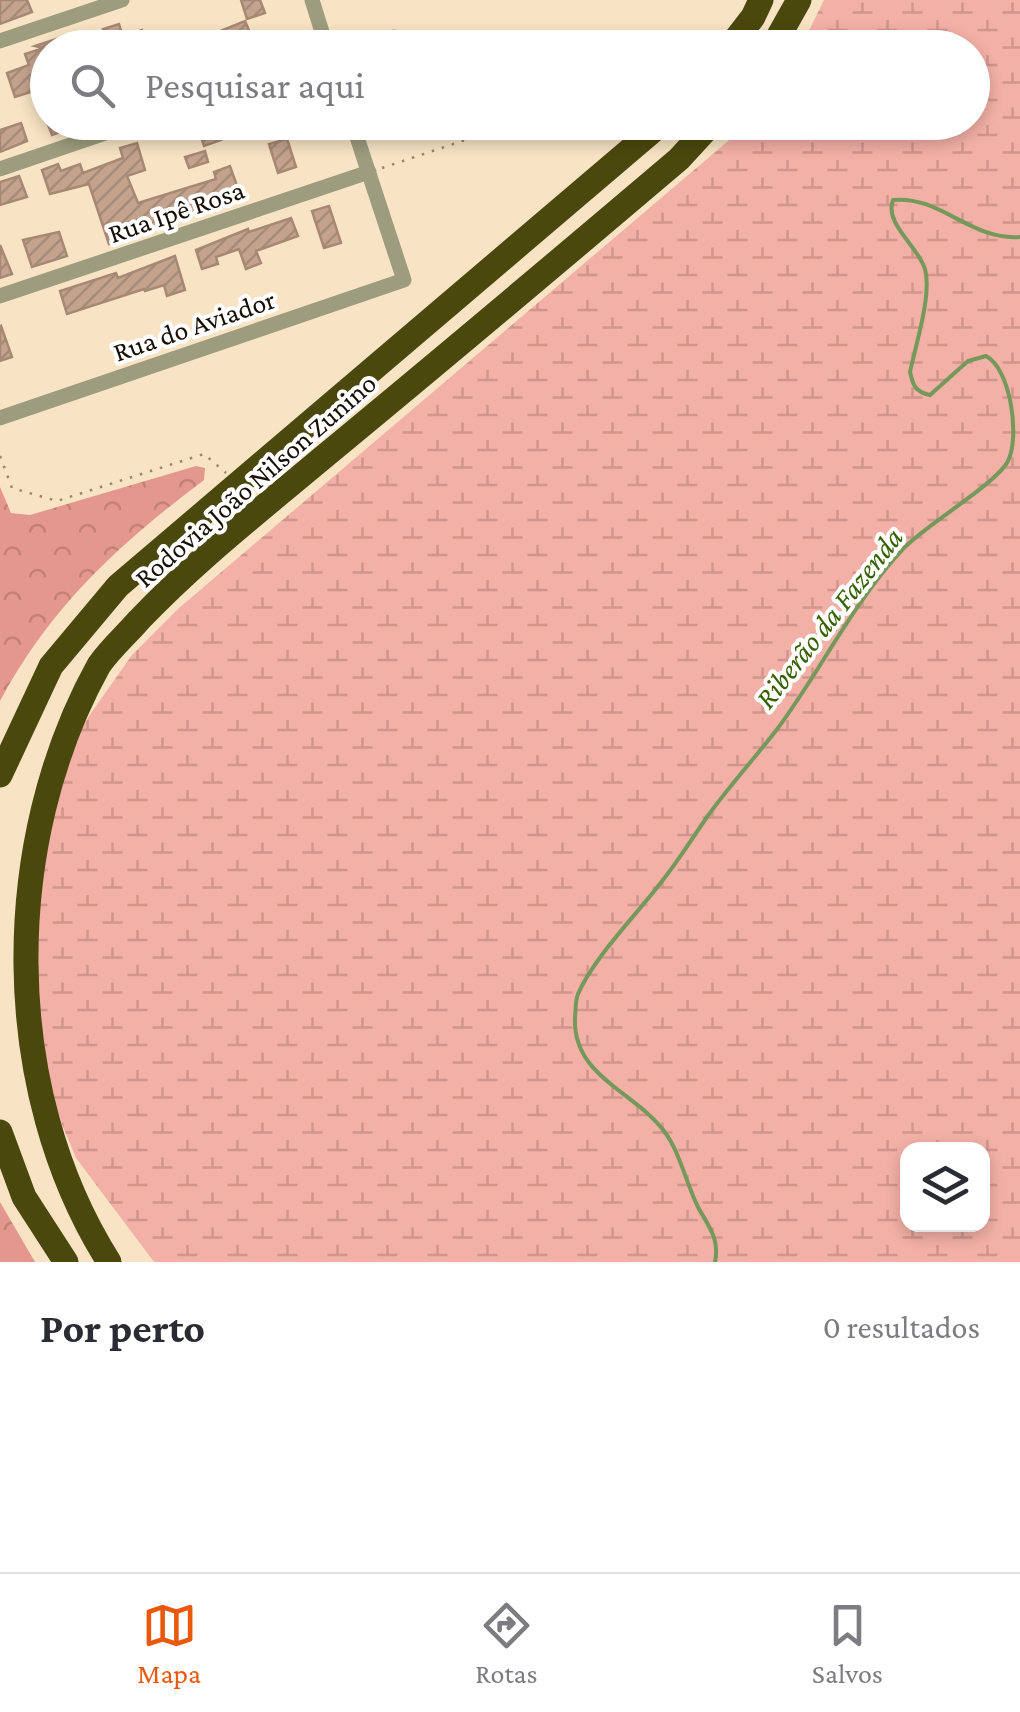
<!DOCTYPE html>
<html lang="pt">
<meta charset="utf-8">
<style>
body{margin:0;font-family:"Crimson Pro",serif;background:#f2f2f3;color:#2b2b33}
.controls{position:absolute;right:30px;bottom:30px;display:grid;overflow:hidden;border-radius:20px;box-shadow:0 5px 15px #0003}
.controls button{width:90px;height:90px;display:grid;place-items:center;padding:0;border:0;border-bottom:2px solid #e1e1e2;background:#fff;color:#2b2b33;font:50px sans-serif}
.list{margin:0;padding:0;list-style:none}
h2{display:flex;justify-content:space-between;align-items:center;height:130px;margin:0;padding:0 40px;font-size:42px}
h2 small{font-size:32px;font-weight:400;color:#7c7c81}
.icon{flex:none;width:55px;height:55px;fill:none;stroke:currentColor;stroke-width:2;stroke-linecap:round;stroke-linejoin:round}
.map{position:relative;flex:none;width:1020px;height:1262px;overflow:hidden}
.search{position:absolute;background:#fff;box-shadow:0 5px 15px #0003;left:30px;right:30px;top:30px;height:110px;display:flex;align-items:center;gap:25px;box-sizing:border-box;padding:0 35px;border-radius:55px;color:#7c7c81;font-size:38px}
.sheet{height:310px;background:#fff}
nav{display:flex;justify-content:space-around;align-items:center;box-sizing:border-box;height:140px;border-top:2px solid #e1e1e2;background:#fff;font-size:28px;color:#7c7c81}
nav a{display:grid;justify-items:center;gap:5px}
nav .on{color:#ea580c}
.map>svg:first-child{display:block}
.forest{fill:url(#forest-crowns)}
.wetland{fill:url(#wetland-marsh);fill-rule:evenodd}
.lines{fill:none;stroke-linecap:round;stroke-linejoin:round}
.stream{stroke:#75985b;stroke-width:4}
.building{fill:url(#building-hatch);stroke:#a78874;stroke-width:2.5}
.path{stroke:#968871;stroke-width:2.5;stroke-dasharray:2.5 8;stroke-linecap:butt}
.minor{stroke:#9d9c7e;stroke-width:15}
.highway{stroke:#4b480d;stroke-width:25}
.labels{text-anchor:middle;stroke-width:8;stroke-linejoin:round;paint-order:stroke}
.street-label{font-size:28px;fill:#160f05;stroke:#fff}
.water-label{font-size:30px;font-style:italic;fill:#366100;stroke:#fff}
</style>
<div class="map">
<svg width="1020" height="1262" viewBox="0 0 1020 1262">
<defs>
<pattern id="forest-crowns" width="20" height="18" patternUnits="userSpaceOnUse" patternTransform="scale(2.5)"><rect width="20" height="18" fill="#e4978c"/><path d="M2 6a3 3 0 1 1 6 0M12 15a3 3 0 1 1 6 0" fill="none" stroke="#c38177"/></pattern>
<pattern id="wetland-marsh" width="20" height="14" patternUnits="userSpaceOnUse" patternTransform="scale(2.5)"><rect width="20" height="14" fill="#f3b0a6"/><path d="M1 5h8M5 5V1M11 12h8M15 12V8" fill="none" stroke="#d0968d"/></pattern>
<pattern id="building-hatch" width="6" height="6" patternUnits="userSpaceOnUse" patternTransform="scale(2.5)"><rect width="6" height="6" fill="#c3a38e"/><path d="M-1 1l2-2M0 6l6-6M5 7l2-2" fill="none" stroke="#a78b79"/></pattern>
</defs>
<rect width="100%" height="100%" fill="#f8e4c4"/>
<g class="forest">
<path d="M196,466L205,468L204,480C119,544 51,606 0,701V487L11,513L30,515Z"/>
<polygon points="0,1202 35,1262 0,1262"/>
</g>
<path class="wetland" d="M824,0H1020V1262H154L76,1158L36,1062L27,1003L52,781L89,716L132,655L179,608L734,136L744,123L972,122V48L801,47ZM908,1150H982V1224H908Z"/>
<g class="lines">
<path class="stream" d="M715,1262C720,1238 708,1226 698,1207C686,1183 680,1152 664,1131C634,1091 572,1076 575,1017C576,1010 575,1001 578,994C593,959 635,916 659,885C677,863 691,840 707,817C729,786 755,758 778,728C821,670 854,601 904,548C927,524 996,484 1008,461C1020,437 1011,369 986,356L968,361L930,395C915,392 913,385 910,372C916,344 932,294 925,269C918,246 884,224 893,200C940,195 971,241 1020,237"/>
</g>
<g class="building">
<polygon points="0,0 27,0 32,12 0,24"/>
<polygon points="241,0 260,0 265,13 247,19"/>
<polygon points="245,21 253,40 235,47 231,39 206,48 178,48"/>
<polygon points="119,24 125,44 109,48 103,29"/>
<polygon points="142,30 148,48 128,48 125,36"/>
<polygon points="298,32 303,48 243,48 271,36 272,40"/>
<polygon points="59,38 62,48 48,48 48,73 30,79 34,91 15,97 7,73 29,65 25,54 44,48 35,46"/>
<polygon points="47,122 84,122 84,124 52,135"/>
<polygon points="196,122 215,122 221,140 204,146"/>
<polygon points="21,123 27,141 0,152 0,130"/>
<polygon points="287,139 296,167 278,173 269,144"/>
<polygon points="137,143 145,170 127,176 138,203 216,179 214,172 230,166 241,197 224,203 222,197 199,206 201,211 184,216 183,213 149,229 145,217 121,225 125,238 109,244 89,184 50,194 42,170 58,164 61,171 80,164 83,173 123,158 120,148"/>
<polygon points="205,151 208,162 189,168 185,157"/>
<polygon points="19,176 27,197 0,205 0,182"/>
<polygon points="329,206 341,243 324,248 312,211"/>
<polygon points="291,218 298,236 256,251 261,263 246,269 239,249 216,257 218,264 202,269 196,250 248,229 249,232"/>
<polygon points="59,232 67,256 32,267 23,240"/>
<polygon points="0,245 12,274 0,278"/>
<polygon points="175,256 185,290 167,296 164,285 145,291 144,289 67,314 60,291 116,273 118,278"/>
<polygon points="1,326 12,357 0,361 0,327"/>
</g>
<g class="lines">
<g class="path">
<polyline points="382,168 519,122"/>
<polyline points="0,456 12,488 57,501 204,454 226,473"/>
</g>
<g class="minor">
<polyline points="312,0 327,48"/>
<polyline points="0,41 122,0"/>
<polyline points="362,48 394,37"/>
<polyline points="0,169 138,122"/>
<polyline points="0,296 369,172"/>
<polyline points="0,418 404,280 352,122"/>
</g>
<g class="highway">
<polyline points="729,48 753,17 761,0"/>
<polyline points="772,48 799,0"/>
<polyline points="0,775 51,666 118,586 663,122"/>
<polyline points="0,1132 24,1197 66,1262"/>
<path d="M109,1262C0,1090 0,843 99,665C110,649 126,635 139,620C195,561 258,512 320,460C440,361 560,260 679,159L713,122"/>
</g>
</g>
<g class="labels">
<g class="street-label">
<text transform="translate(176 211) rotate(-19)" y="10">Rua Ipê Rosa</text>
<text transform="translate(194 325) rotate(-19)" y="10">Rua do Aviador</text>
<text transform="translate(255 480) rotate(-41)" y="10">Rodovia João Nilson Zunino</text>
</g>
<g class="water-label">
<text transform="translate(829 618) rotate(-52)" y="10">Riberão da Fazenda</text>
</g>
</g>
</svg>
<div class="controls">
<button><svg class="icon" aria-label="layers" viewBox="0 0 24 24"><path d="M12 4l9 5-9 5-9-5zM3 14l9 5 9-5"/></svg></button>
</div>
<div class="search"><svg class="icon" aria-label="search" viewBox="0 0 24 24"><circle cx="10" cy="10" r="6"/><path d="M15 15l6 6"/></svg>Pesquisar aqui</div>
</div>
<section class="sheet">
<h2>Por perto<small>0 resultados</small></h2>
<ul class="list">
</ul>
</section>
<nav>
<a class="on"><svg class="icon" aria-label="map" viewBox="0 0 24 24"><path d="M3 6l6-2 6 2 6-2v14l-6 2-6-2-6 2zM9 4v14M15 6v14"/></svg>Mapa</a>
<a><svg class="icon" aria-label="directions" viewBox="0 0 24 24"><path d="M12 3l9 9-9 9-9-9zM9 14v-3h6M13 9l2 2-2 2"/></svg>Rotas</a>
<a><svg class="icon" aria-label="saved" viewBox="0 0 24 24"><path d="M7 4h10v16l-5-4-5 4z"/></svg>Salvos</a>
</nav>
